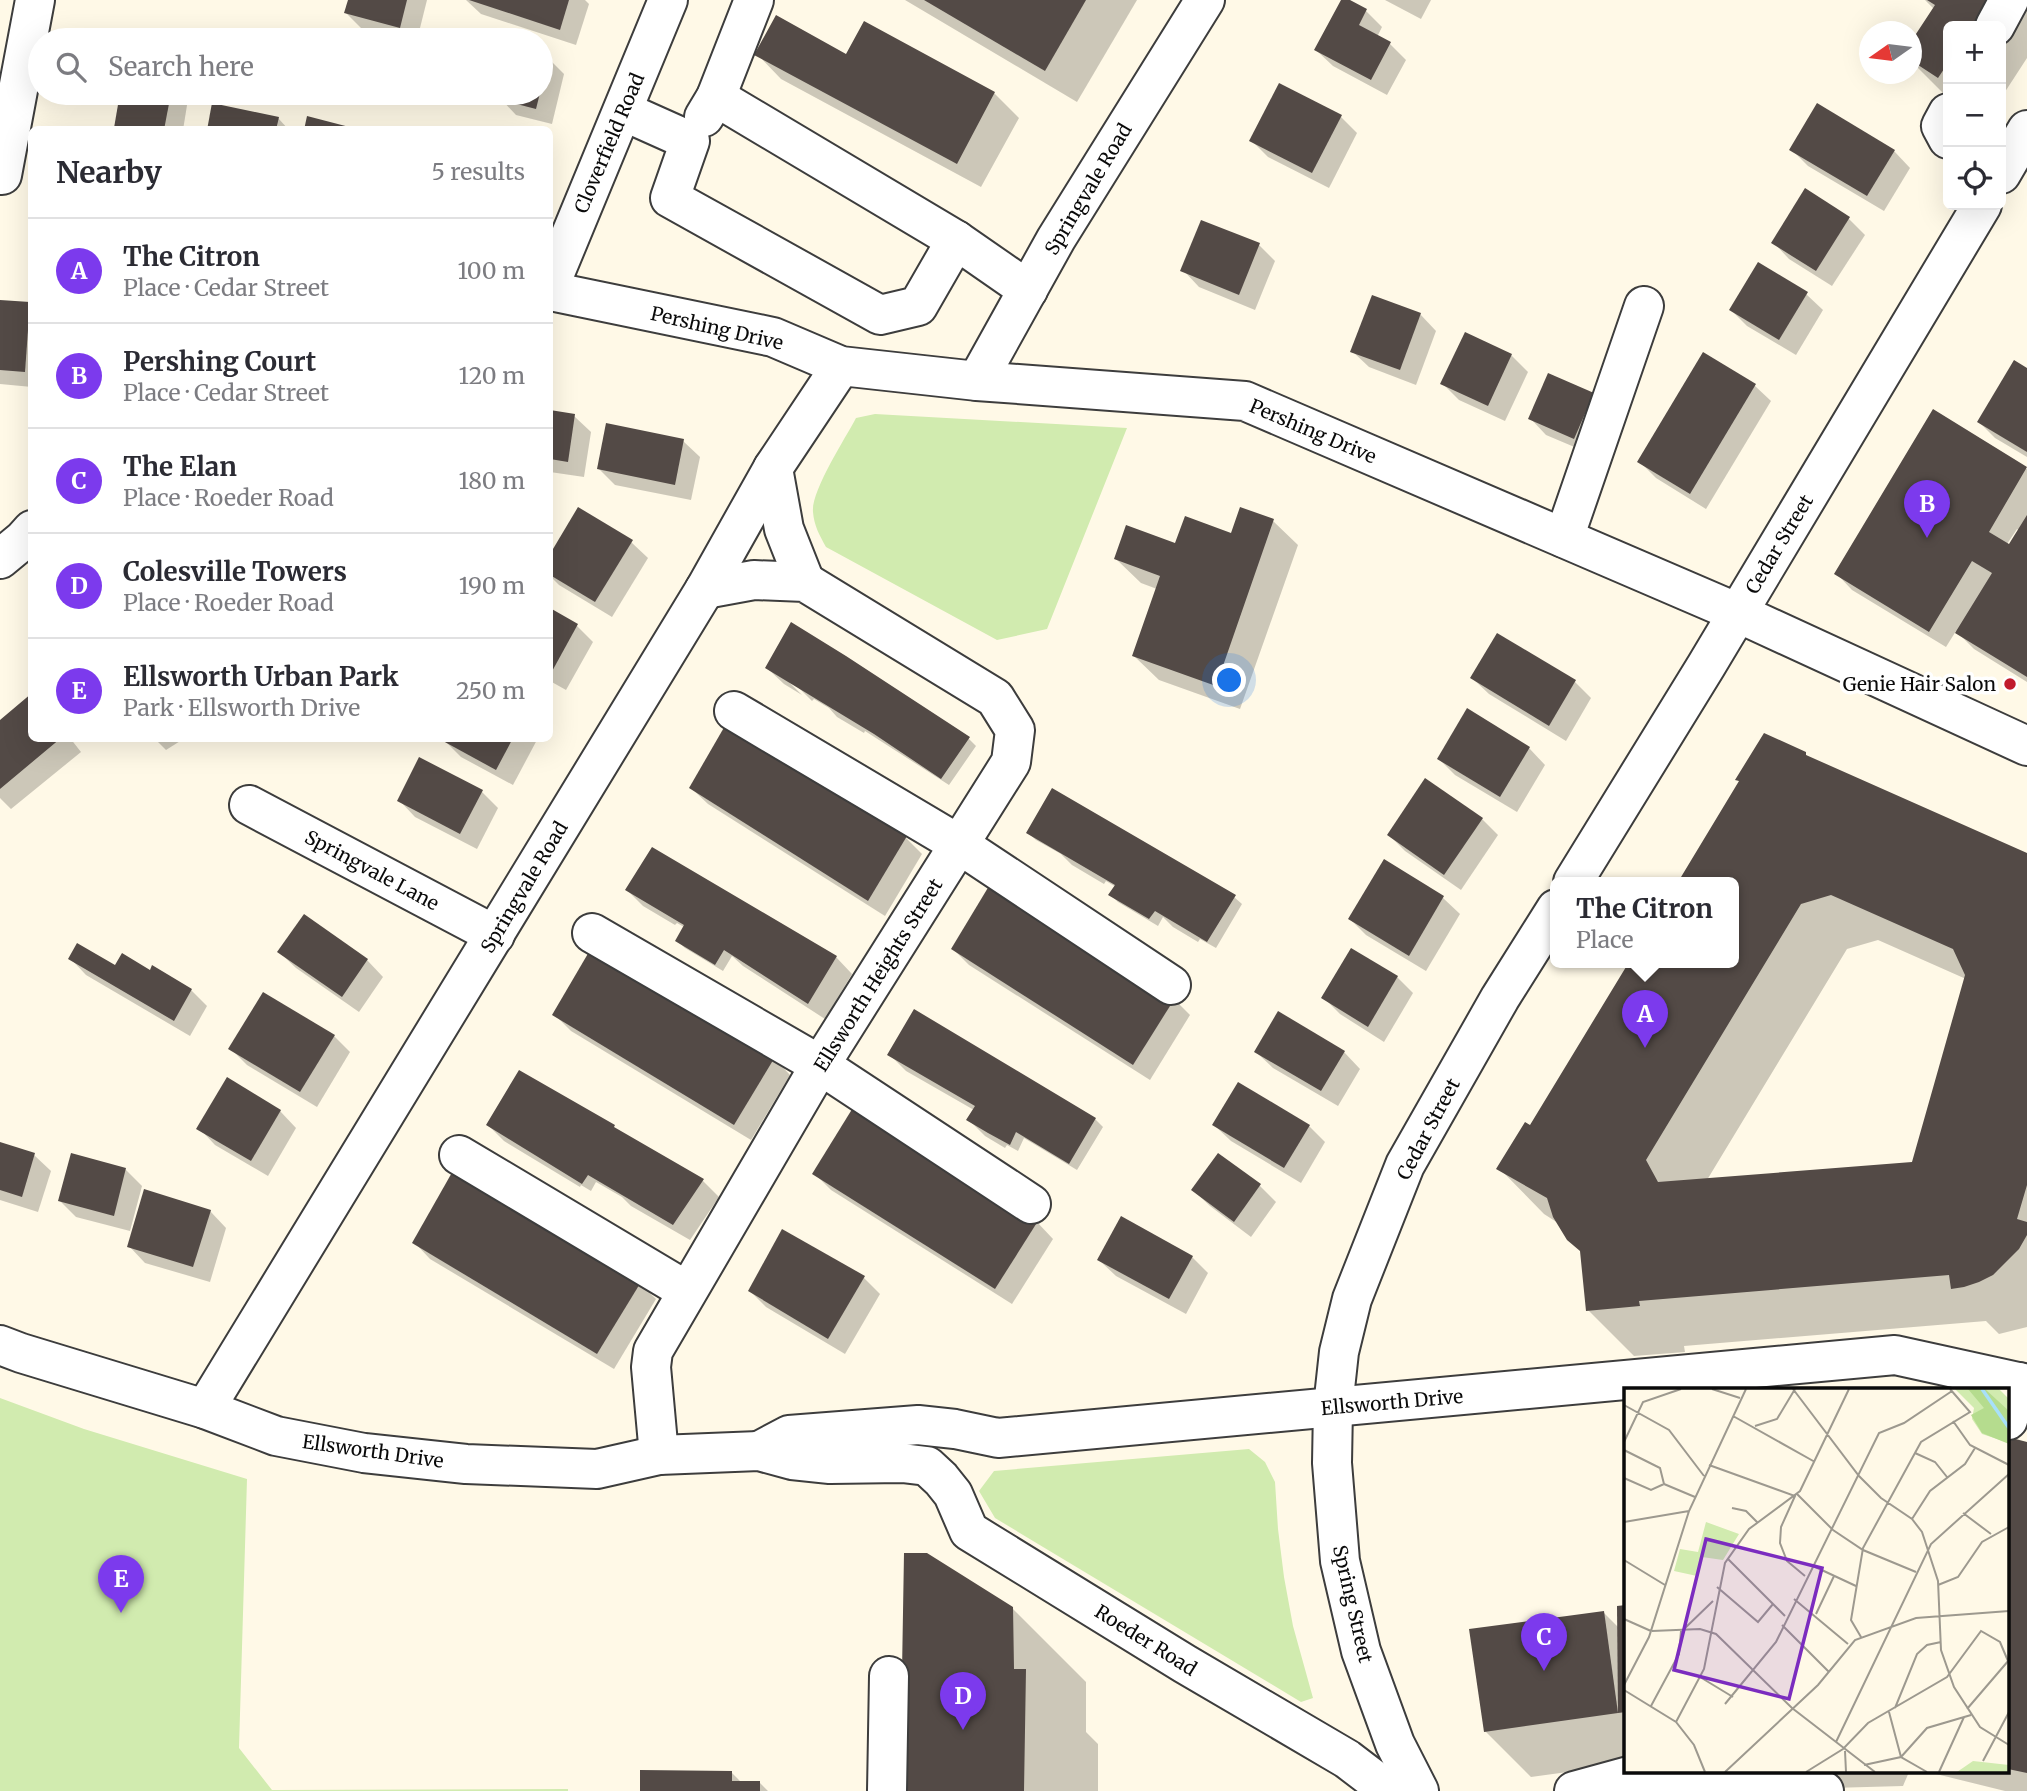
<!DOCTYPE html>
<meta charset="utf-8">
<style>
body{margin:0;font-family:Merriweather,serif;background:#f2f2f3;color:#2b2b33}
.controls{position:absolute;right:21px;top:21px;display:grid;overflow:hidden;border-radius:10px;box-shadow:0 7px 28px #0002}
.controls button{width:63px;height:63px;display:grid;place-items:center;padding:0;border:0;border-bottom:2px solid #e1e1e2;background:#fff;color:#2b2b33;font:35px sans-serif}
.compass{position:absolute;left:1859px;top:21px;width:63px;height:63px;border-radius:50%;background:#fff;box-shadow:0 7px 28px #0002;rotate:256deg}
.you{position:absolute;left:1230px;top:681px;width:24px;height:24px;margin:-18px;border:5px solid #fff;border-radius:50%;background:#1a73e8;box-shadow:0 0 0 10px #1a73e833}
.badge{display:grid;place-items:center;width:46px;height:46px;border-radius:50%;background:#7c3aed;color:#fff;font-size:23px;font-weight:700}
.pin{position:absolute;translate:-50% -58px;filter:drop-shadow(0 2px 4px #0008)}
.pin::after{content:'';position:absolute;top:37px;width:24px;height:21px;background:inherit;clip-path:polygon(0 0,100% 0,50% 100%)}
.popup{position:absolute;left:1550px;top:877px;width:189px;height:91px;box-sizing:border-box;display:grid;place-content:center;border-radius:10px;background:#fff;filter:drop-shadow(0 2px 5px #0005);font-size:23px;white-space:nowrap;color:#7c7c81}
.popup b{font-size:26px;color:#2b2b33}
.popup::after{content:'';position:absolute;left:50%;top:100%;margin-left:-14px;border:14px solid transparent;border-top-color:#fff}
.list{margin:0;padding:0;list-style:none}
h2{display:flex;justify-content:space-between;align-items:center;height:91px;margin:0;padding:0 28px;font-size:30px}
h2 small{font-size:23px;font-weight:400;color:#7c7c81}
.list li{display:grid;grid-template-columns:46px 1fr auto;gap:21px;align-items:center;box-sizing:border-box;height:105px;padding:0 28px;border-top:2px solid #e1e1e2}
.list b{display:block;font-size:26px;white-space:nowrap}
.list p{margin:0;font-size:23px;white-space:nowrap;color:#7c7c81}
.list em{font-size:23px;font-style:normal;color:#7c7c81}
.icon{flex:none;width:38px;height:38px;fill:none;stroke:currentColor;stroke-width:2;stroke-linecap:round;stroke-linejoin:round}
.map{position:relative;flex:none;width:2027px;height:1791px;overflow:hidden}
.search{position:absolute;background:#fff;box-shadow:0 7px 28px #0002;left:28px;top:28px;width:525px;height:77px;display:flex;align-items:center;gap:18px;box-sizing:border-box;padding:0 24px;border-radius:38px;color:#7c7c81;font-size:26px}
.panel{position:absolute;background:#fff;box-shadow:0 7px 28px #0002;left:28px;top:126px;width:525px;height:616px;border-radius:10px}
.map>svg:first-child{display:block}
.green{fill:#d1ebaf}
.shadow{fill:#0003;fill-rule:evenodd}
.building{fill:#534a46;fill-rule:evenodd}
.lines{fill:none;stroke-linecap:round;stroke-linejoin:round}
.minor-casing{stroke:#3d3d3d;stroke-width:42}
.minor{stroke:#fff;stroke-width:38}
.poi-dot{fill:#c11b2c;stroke:#fff;stroke-width:2.5}
.labels{text-anchor:middle;stroke-width:7;stroke-linejoin:round;paint-order:stroke}
.street-label{font-size:19px;fill:#0a0a0a;stroke:#fff}
.poi-label{font-size:19px;fill:#0a0a0a;stroke:#fff;text-anchor:end}
.inset-river{fill:none;stroke:#a8e0fa;stroke-width:3.5}
.inset-road{fill:none;stroke:#9d998f;stroke-width:2}
.view{fill:#7b2cbf;fill-opacity:0.15;stroke:#7b2cbf;stroke-width:3.5}
.inset-edge{fill:none;stroke:#0a0a0a;stroke-width:3.5}
</style>
<div class="map">
<svg width="2027" height="1791" viewBox="0 0 2027 1791">
<rect width="100%" height="100%" fill="#fff9e7"/>
<g class="green">
<path d="M875,414L1127,428L1047,629L997,640L826,547C820,536 814,526 813,512C811,491 845,439 856,418Z"/>
<polygon points="0,1398 84,1429 247,1479 239,1748 272,1790 568,1789 568,1791 0,1791"/>
<polygon points="1249,1449 1265,1462 1275,1482 1278,1529 1284,1577 1293,1626 1313,1698 1301,1702 995,1518 979,1491 994,1471"/>
</g>
<g class="shadow">
<polygon points="350,0 427,0 417,40 405,40 362,29 346,13"/>
<polygon points="466,0 585,0 589,4 576,45 481,14"/>
<polygon points="905,0 1137,0 1077,102"/>
<polygon points="1343,0 1366,11 1382,27 1377,37 1390,44 1406,60 1387,95 1333,66 1316,50"/>
<polygon points="1385,0 1431,0 1421,19"/>
<polygon points="1925,0 2027,0 2027,58 2001,98 2001,26 1948,26 1948,98 1912,62 1912,43 1934,9"/>
<polygon points="865,23 994,93 1019,118 981,187 781,79 757,54 847,56"/>
<polygon points="541,56 548,58 564,74 552,124 516,115 500,98 501,93 541,93"/>
<polygon points="122,93 189,93 183,130 118,130 116,127"/>
<polygon points="1818,105 1894,151 1910,168 1884,211 1808,166 1791,149"/>
<polygon points="1341,117 1357,133 1329,188 1268,157 1251,140"/>
<polygon points="278,118 289,130 208,130"/>
<polygon points="1849,219 1865,235 1832,286 1789,259 1773,242"/>
<polygon points="1259,245 1275,261 1255,310 1199,287 1183,270"/>
<polygon points="1806,294 1823,310 1796,355 1747,326 1731,310"/>
<polygon points="0,302 29,304 32,306 32,387 0,384"/>
<polygon points="1420,314 1436,331 1416,385 1369,367 1352,351"/>
<polygon points="1465,334 1511,355 1528,372 1505,421 1459,400 1442,383"/>
<polygon points="2027,370 2027,457 1995,438 1979,422"/>
<polygon points="1754,385 1771,401 1706,509 1656,478 1640,462"/>
<polygon points="1593,395 1591,454 1546,435 1530,418"/>
<polygon points="550,412 574,416 591,432 584,477 550,472"/>
<path d="M1934,412L2027,469V682L1974,649L1956,631L1946,647L1852,590L1836,573ZM2017,529L2020,531L2010,547L2007,544Z"/>
<polygon points="683,441 700,457 691,500 615,485 599,469"/>
<polygon points="579,510 631,542 648,558 612,617 559,585 550,576 550,557"/>
<polygon points="1273,521 1298,545 1240,709 1159,680 1134,656 1157,589 1141,583 1116,559 1232,535"/>
<polygon points="550,610 577,626 593,642 566,690 550,681"/>
<polygon points="767,668 968,738 976,746 949,785 865,731 864,733 837,717 829,708 814,699 812,701 796,685 788,681 802,695 784,684"/>
<polygon points="1472,678 1575,682 1591,698 1566,741 1489,694"/>
<polygon points="0,722 32,738 70,738 81,752 11,809 0,798"/>
<polygon points="154,738 185,738 166,750"/>
<polygon points="446,738 538,738 513,785 461,757 445,741"/>
<polygon points="1529,748 1545,765 1517,812 1455,775 1439,759"/>
<path d="M1805,754L1810,759L2027,855V1327L1999,1334L1986,1321L1684,1346L1685,1352L1634,1356L1588,1310L1582,1252L1558,1223L1544,1214L1499,1168L1530,1127L1734,962L1740,782L1737,779ZM1878,940L1966,979L1914,1163L1707,1180L1847,949Z"/>
<polygon points="691,788 906,838 922,854 885,916 708,804"/>
<polygon points="482,792 498,808 477,849 415,817 399,800"/>
<polygon points="1482,819 1498,835 1461,890 1405,851 1389,835"/>
<polygon points="1028,833 1234,897 1242,904 1216,948 1200,939 1198,942 1173,927 1163,917 1158,926 1118,902 1111,895 1116,887 1106,881 1104,884 1072,865 1061,854 1036,840"/>
<polygon points="1384,862 1443,898 1460,914 1426,971 1366,935 1350,919"/>
<polygon points="627,890 836,957 852,974 825,1019 743,966 732,956 723,971 685,948 677,941 684,927 677,923 675,925 643,906"/>
<polygon points="304,917 367,960 383,977 359,1012 296,968 279,952"/>
<polygon points="953,949 1174,999 1190,1015 1150,1080 969,965"/>
<polygon points="70,958 115,968 191,990 207,1006 190,1036 86,975"/>
<polygon points="1397,977 1413,993 1384,1042 1340,1014 1324,998"/>
<polygon points="554,1014 774,1058 790,1075 751,1140 571,1031"/>
<polygon points="334,1036 350,1052 317,1107 247,1065 231,1049"/>
<polygon points="1256,1052 1344,1052 1360,1069 1338,1106 1273,1068"/>
<polygon points="890,1055 1020,1075 1095,1119 1103,1127 1077,1170 1024,1138 1018,1151 1007,1145 1005,1148 985,1136 969,1120 974,1110 906,1071"/>
<polygon points="280,1111 296,1128 268,1176 215,1145 199,1128"/>
<polygon points="488,1125 641,1144 703,1181 719,1197 690,1240 631,1206 622,1197 596,1182 591,1191 581,1185 580,1187 504,1141"/>
<polygon points="1214,1125 1309,1126 1325,1142 1301,1183 1231,1141"/>
<polygon points="0,1144 34,1155 51,1171 38,1212 0,1200"/>
<polygon points="1219,1156 1260,1186 1276,1202 1251,1237 1210,1206 1193,1190"/>
<polygon points="125,1169 142,1186 130,1231 76,1217 60,1201"/>
<polygon points="815,1174 1037,1222 1053,1239 1012,1304 831,1190"/>
<polygon points="210,1211 226,1228 210,1282 145,1263 129,1246"/>
<polygon points="783,1232 864,1278 880,1294 845,1354 766,1307 750,1291"/>
<polygon points="414,1242 639,1283 656,1299 614,1369 430,1259"/>
<polygon points="1192,1257 1208,1273 1186,1314 1116,1276 1099,1260"/>
<polygon points="2008,1440 2027,1444 2027,1791 2005,1791 1928,1772 2008,1772"/>
<polygon points="1619,1607 1626,1607 1626,1764 1531,1777 1485,1731 1603,1612 1619,1628"/>
<polygon points="1012,1608 1086,1682 1086,1732 1098,1744 1098,1791 902,1791"/>
<polygon points="731,1772 742,1783 760,1783 768,1791 642,1791"/>
<polygon points="1679,1772 1909,1772 1903,1786 1795,1789"/>
</g>
<g class="building">
<polygon points="348,0 407,0 400,28 344,13"/>
<polygon points="469,0 569,0 560,30"/>
<polygon points="924,0 1086,0 1045,71"/>
<polygon points="1341,0 1350,0 1367,9 1359,25 1391,42 1371,80 1314,50"/>
<polygon points="1927,0 1990,0 1972,26 1948,26 1948,63 1938,78 1912,61 1912,40 1935,5"/>
<polygon points="776,15 846,54 864,21 995,92 957,164 754,55"/>
<polygon points="541,54 549,56 542,85 541,85"/>
<polygon points="1279,83 1342,115 1312,173 1249,141"/>
<polygon points="120,93 171,93 164,130 114,128"/>
<polygon points="500,93 540,93 536,109 498,99"/>
<polygon points="212,103 279,117 276,130 207,130"/>
<polygon points="1817,103 1895,150 1867,196 1789,150"/>
<polygon points="307,116 357,129 357,130 304,130"/>
<polygon points="1805,188 1850,217 1816,271 1771,243"/>
<polygon points="1201,220 1260,243 1239,295 1180,271"/>
<polygon points="1758,262 1808,292 1779,340 1729,310"/>
<polygon points="1372,295 1421,313 1400,370 1350,352"/>
<polygon points="0,300 30,302 25,372 0,370"/>
<polygon points="1465,332 1512,354 1488,406 1440,384"/>
<polygon points="1703,352 1756,384 1690,494 1637,462"/>
<polygon points="2014,360 2027,368 2027,452 1977,422"/>
<polygon points="1548,373 1594,393 1574,439 1528,419"/>
<polygon points="1933,409 2027,467 1989,532 2009,544 2027,515 2027,677 1955,633 1992,573 1972,561 1929,632 1834,574"/>
<polygon points="550,410 575,414 568,462 550,459"/>
<polygon points="606,423 684,439 675,485 597,469"/>
<polygon points="578,507 633,540 595,602 550,575 550,554"/>
<polygon points="1240,507 1274,519 1216,686 1132,656 1160,576 1114,559 1126,525 1175,543 1185,516 1231,533"/>
<polygon points="550,608 578,624 550,675"/>
<polygon points="791,622 846,656 970,737 941,779 874,734 765,668"/>
<polygon points="1497,633 1576,680 1549,726 1470,678"/>
<polygon points="32,693 32,738 61,738 0,789 0,720"/>
<polygon points="1467,708 1530,747 1500,797 1437,759"/>
<polygon points="726,724 876,815 907,836 868,901 689,788"/>
<path d="M1764,733L1806,752V755L2027,853V1185L2017,1219L2027,1222V1235L2019,1249L1993,1275L1979,1282L1964,1287L1951,1289L1949,1275L1639,1301L1640,1306L1586,1311L1580,1251L1567,1240L1553,1217L1547,1198L1496,1169L1525,1122L1530,1125L1629,962H1734V882H1678L1739,781L1735,780ZM1831,895L1953,949L1965,975L1912,1162L1658,1182L1646,1160L1801,904Z"/>
<polygon points="444,738 513,738 496,770 443,741"/>
<polygon points="419,757 483,790 460,834 397,801"/>
<polygon points="1425,778 1483,818 1444,875 1387,835"/>
<polygon points="1052,788 1236,895 1207,942 1155,911 1149,919 1108,895 1115,885 1026,833"/>
<polygon points="652,847 837,956 808,1004 724,950 715,965 675,941 684,925 625,890"/>
<polygon points="1384,859 1444,896 1409,956 1348,919"/>
<polygon points="989,886 1175,998 1133,1065 951,949"/>
<polygon points="304,914 368,959 342,997 277,952"/>
<polygon points="77,943 115,965 122,953 150,970 152,965 192,989 174,1021 68,959"/>
<polygon points="593,945 775,1057 734,1125 552,1015"/>
<polygon points="1351,948 1398,976 1368,1027 1321,998"/>
<polygon points="263,992 335,1035 300,1092 228,1049"/>
<polygon points="914,1009 1096,1118 1069,1164 1016,1132 1010,1145 988,1133 966,1120 975,1106 887,1055"/>
<polygon points="1278,1011 1345,1051 1321,1091 1254,1052"/>
<polygon points="519,1070 615,1125 614,1127 704,1179 673,1225 588,1175 582,1184 486,1125"/>
<polygon points="227,1077 281,1110 251,1161 196,1129"/>
<polygon points="1238,1082 1310,1125 1284,1168 1212,1125"/>
<polygon points="854,1106 1038,1221 995,1289 812,1174"/>
<polygon points="0,1142 35,1153 22,1197 0,1190"/>
<polygon points="71,1153 126,1168 114,1216 58,1201"/>
<polygon points="1218,1153 1261,1184 1234,1222 1191,1190"/>
<polygon points="454,1169 641,1282 597,1354 412,1243"/>
<polygon points="144,1189 211,1210 193,1267 127,1247"/>
<polygon points="1121,1216 1193,1256 1169,1299 1097,1260"/>
<polygon points="782,1229 865,1276 828,1339 748,1291"/>
<polygon points="2008,1437 2027,1442 2027,1773 2008,1769"/>
<polygon points="904,1553 927,1553 1013,1607 1014,1669 1026,1669 1024,1791 900,1791"/>
<polygon points="1626,1605 1626,1712 1618,1713 1617,1606"/>
<polygon points="1604,1611 1618,1713 1484,1732 1469,1629"/>
<polygon points="640,1770 732,1771 732,1781 760,1781 760,1791 640,1791"/>
</g>
<g class="lines">
<defs>
<g id="minor">
<polyline points="1995,26 2009,0"/>
<polyline points="716,97 956,240 1028,290"/>
<polyline points="623,111 690,141 670,198 880,315 918,306 956,240"/>
<polyline points="1948,113 1941,126 1948,139"/>
<polyline points="704,117 716,97 754,0"/>
<polyline points="2001,174 2027,130"/>
<polyline points="2,175 35,0"/>
<polyline points="550,285 668,0"/>
<polyline points="550,291 773,337 841,366 977,381 1245,401 1738,613 2027,746"/>
<polyline points="977,381 1056,239 1205,0"/>
<polyline points="773,468 784,529 805,582"/>
<polyline points="1564,538 1644,306"/>
<polyline points="0,559 23,540 32,530"/>
<polyline points="734,711 960,845 1171,985"/>
<polyline points="249,805 495,935"/>
<polyline points="1573,882 1706,666 1982,205"/>
<polyline points="592,933 820,1065 1031,1204"/>
<polyline points="459,1155 687,1291"/>
<polyline points="0,1345 21,1353 205,1409 276,1436 364,1453 466,1464 597,1469 659,1455 759,1451 792,1460 830,1464 902,1463 927,1466 941,1479 953,1494 969,1531 1185,1664 1347,1759 1389,1791"/>
<polyline points="205,1409 705,589 773,468 841,366"/>
<polyline points="2008,1420 2019,1382"/>
<polyline points="759,1451 789,1435 918,1425 955,1429 998,1438 1895,1355 2027,1384"/>
<polyline points="659,1455 651,1367 653,1351 820,1065 1011,762 1015,730 995,698 805,582 754,580 705,589"/>
<polyline points="887,1791 889,1676"/>
<polyline points="1419,1791 1395,1744 1361,1651 1340,1561 1332,1463 1333,1407 1339,1352 1352,1299 1405,1165 1500,998 1556,909"/>
<polyline points="1574,1791 1636,1774 1774,1779 1824,1791"/>
</g>
</defs>
<use href="#minor" class="minor-casing"/>
<use href="#minor" class="minor"/>
</g>
<circle class="poi-dot" cx="2010" cy="684" r="7"/>
<g class="labels">
<g class="street-label">
<text transform="translate(609 143) rotate(-67)" y="7">Cloverfield Road</text>
<text transform="translate(1088 189) rotate(-59)" y="7">Springvale Road</text>
<text transform="translate(717 328) rotate(13)" y="7">Pershing Drive</text>
<text transform="translate(1313 431) rotate(23)" y="7">Pershing Drive</text>
<text transform="translate(1779 544) rotate(-59)" y="7">Cedar Street</text>
<text transform="translate(372 870) rotate(28)" y="7">Springvale Lane</text>
<text transform="translate(524 887) rotate(-59)" y="7">Springvale Road</text>
<text transform="translate(878 975) rotate(-58)" y="7">Ellsworth Heights Street</text>
<text transform="translate(1428 1129) rotate(-62)" y="7">Cedar Street</text>
<text transform="translate(1392 1402) rotate(-5)" y="7">Ellsworth Drive</text>
<text transform="translate(373 1451) rotate(8)" y="7">Ellsworth Drive</text>
<text transform="translate(1353 1604) rotate(77)" y="7">Spring Street</text>
<text transform="translate(1146 1640) rotate(32)" y="7">Roeder Road</text>
</g>
<g class="poi-label">
<text x="1996" y="691">Genie Hair Salon</text>
</g>
</g>
<g transform="translate(1624 1388)">
<rect width="385" height="385" fill="#fff9e7"/>
<path d="M331,1H375L385,11V55L358,46L348,31L350,20ZM82,134L115,146L99,172L78,169L73,188L50,183L56,161L74,164ZM349,373L385,377V384H333Z" fill="#d1ebaf"/>
<path d="M344,1H361L385,23V56L358,45L347,27L360,20Z" fill="#b5dc8e"/>
<path class="inset-river" d="M358,1L385,40"/>
<path class="inset-road" d="M88,1L116,10M169,1L235,88L257,110L288,131L298,144L314,193L317,262L330,299L356,339L385,357M0,17L45,42L80,88M109,28L191,74M329,33L346,57L385,77M131,38L153,31L171,1M0,54L19,14L57,1M0,62L36,80L40,96M291,65L311,74L323,89M85,77L171,108L157,139L156,155L163,173L181,188M0,90L27,102L40,96M40,96L71,109M173,106L209,142L239,162L292,184M108,120L122,123L133,134M339,125L367,146M288,131L306,103L341,76L351,60M0,134L65,123M104,171L161,228M0,172L41,197M187,177L232,198M314,197L334,189L358,154L385,139M93,199L134,234L149,216M170,211L224,256M192,226L210,188M0,231L27,243M158,237L205,284M59,242L89,213M28,243L76,241L92,246L168,320L251,384M237,249L227,232L239,160L297,54L346,24L326,1M76,289L109,309M0,297L25,249L65,123L122,1M0,302L52,334L70,357L81,384M101,316L152,254L255,45L280,35L328,3M27,318L55,266L57,243M271,320L293,266L303,257L317,254M343,321L385,272M265,324L277,369L303,384M52,334L80,281L101,175L125,141L176,103L225,1M212,354L307,156L385,86M221,363L222,384M359,373L385,324M240,377L277,369L303,340L347,327M101,384L194,297L231,252L292,230L385,223M182,384L219,361L244,335L323,289L357,243L376,254L384,273M315,384L340,329"/>
<path class="view" d="M82,151L198,180L165,311L50,282Z"/>
<rect width="385" height="385" class="inset-edge"/>
</g>
</svg>
<div class="controls">
<button>+</button>
<button>−</button>
<button><svg class="icon" aria-label="locate" viewBox="0 0 24 24"><circle cx="12" cy="12" r="6"/><path d="M12 2v4M12 18v4M2 12h4M18 12h4"/></svg></button>
</div>
<svg class="compass" viewBox="-18 -18 36 36"><path d="M0-13l5 13h-10z" fill="#e53935"/><path d="M0 13l5-13h-10z" fill="#7c7c81"/></svg>
<div class="you"></div>
<div class="pin badge" style="left:1645px;top:1048px">A</div>
<div class="popup"><b>The Citron</b>Place</div>
<div class="pin badge" style="left:1927px;top:538px">B</div>
<div class="pin badge" style="left:1544px;top:1671px">C</div>
<div class="pin badge" style="left:963px;top:1730px">D</div>
<div class="pin badge" style="left:121px;top:1613px">E</div>
<div class="search"><svg class="icon" aria-label="search" viewBox="0 0 24 24"><circle cx="10" cy="10" r="6"/><path d="M15 15l6 6"/></svg>Search here</div>
<section class="panel">
<h2>Nearby<small>5 results</small></h2>
<ul class="list">
<li><span class="badge">A</span><div><b>The Citron</b><p>Place · Cedar Street</p></div><em>100 m</em></li>
<li><span class="badge">B</span><div><b>Pershing Court</b><p>Place · Cedar Street</p></div><em>120 m</em></li>
<li><span class="badge">C</span><div><b>The Elan</b><p>Place · Roeder Road</p></div><em>180 m</em></li>
<li><span class="badge">D</span><div><b>Colesville Towers</b><p>Place · Roeder Road</p></div><em>190 m</em></li>
<li><span class="badge">E</span><div><b>Ellsworth Urban Park</b><p>Park · Ellsworth Drive</p></div><em>250 m</em></li>
</ul>
</section>
</div>
